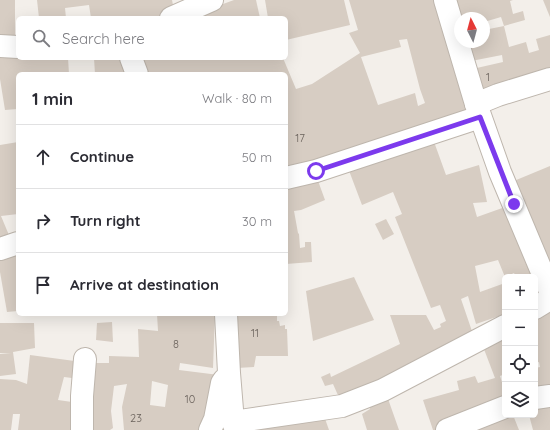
<!DOCTYPE html>
<meta charset="utf-8">
<style>
body{margin:0;font-family:Quicksand,sans-serif;background:#f2f2f3;color:#2b2b33}
.controls{position:absolute;right:12px;bottom:12px;display:grid;overflow:hidden;border-radius:6px;box-shadow:0 4px 16px #0002}
.controls button{width:36px;height:36px;display:grid;place-items:center;padding:0;border:0;border-bottom:1px solid #e1e1e2;background:#fff;color:#2b2b33;font:20px sans-serif}
.compass{position:absolute;left:454px;top:12px;width:36px;height:36px;border-radius:50%;background:#fff;box-shadow:0 4px 16px #0002;rotate:354deg}
.stop{position:absolute;width:12px;height:12px;margin:-9px;border:3px solid #7c3aed;border-radius:50%;background:#fff}
.stop.end{background:#7c3aed;border-color:#fff;box-shadow:0 1px 4px #0008}
.list{margin:0;padding:0;list-style:none}
h2{display:flex;justify-content:space-between;align-items:center;height:52px;margin:0;padding:0 16px;font-size:17px}
h2 small{font-size:13px;font-weight:400;color:#7c7c81}
.list li{display:grid;grid-template-columns:26px 1fr auto;gap:12px;align-items:center;box-sizing:border-box;height:64px;padding:0 16px;border-top:1px solid #e1e1e2}
.list b{display:block;font-size:15px;white-space:nowrap}
.list em{font-size:13px;font-style:normal;color:#7c7c81}
.icon{flex:none;width:22px;height:22px;fill:none;stroke:currentColor;stroke-width:2;stroke-linecap:round;stroke-linejoin:round}
.map{position:relative;flex:none;width:550px;height:430px;overflow:hidden}
.search{position:absolute;background:#fff;box-shadow:0 4px 16px #0002;left:16px;top:16px;width:272px;height:44px;display:flex;align-items:center;gap:10px;box-sizing:border-box;padding:0 14px;border-radius:6px;color:#7c7c81;font-size:15px}
.panel{position:absolute;background:#fff;box-shadow:0 4px 16px #0002;left:16px;top:72px;width:272px;height:244px;border-radius:6px}
.map>svg:first-child{display:block}
.building{fill:#d7cdc3;fill-rule:evenodd}
.lines{fill:none;stroke-linecap:round;stroke-linejoin:round}
.minor-casing{stroke:#beb6ad;stroke-width:24}
.minor{stroke:#fff;stroke-width:22}
.route{stroke:#7c3aed;stroke-width:5}
.labels{text-anchor:middle;stroke-width:3.5;stroke-linejoin:round;paint-order:stroke}
.number-label{font-size:11px;fill:#6a625c}
</style>
<div class="map">
<svg width="550" height="430" viewBox="0 0 550 430">
<rect width="100%" height="100%" fill="#f3efea"/>
<g class="building">
<rect x="0" y="0" width="15" height="41"/>
<polygon points="37,0 172,0 174,10 156,18 91,18 89,5 65,8 66,18 39,18"/>
<polygon points="234,0 256,0 260,18 185,18"/>
<polygon points="265,0 344,0 350,25 286,40 286,18 268,18"/>
<path d="M349,0H442L475,114L286,171V74H243L242,73L239,74H141L135,58H283L296,89L312,84L360,53L349,33L358,30ZM407,39L420,89L425,103L418,106L415,93L378,105L361,57L401,47L399,40Z"/>
<polygon points="447,0 513,0 510,1 513,14 523,11 525,20 504,26 509,47 526,42 529,53 539,50 536,39 550,35 550,70 474,94 468,70 503,62 502,55 466,62 461,42 484,42 484,30 504,26 501,17 484,22 484,18 460,18"/>
<polygon points="543,0 550,0 550,17"/>
<polygon points="0,52 18,52 18,58 68,58 69,74 18,74 18,109 5,110 0,79"/>
<polygon points="94,58 127,58 132,74 95,74"/>
<polygon points="433,139 446,175 479,165 487,202 473,203 477,217 511,205 548,296 535,302 535,277 516,277 514,273 505,277 498,260 475,266 480,292 505,283 505,314 476,324 468,296 461,299 475,340 341,402 333,384 325,386 321,377 330,373 331,377 400,344 390,315 426,315 434,330 441,327 440,324 446,321 440,305 431,308 395,217 402,214 393,192 362,205 348,168"/>
<polygon points="18,142 18,214 1,216 11,240 0,244 0,145"/>
<polygon points="550,166 550,283 509,183"/>
<polygon points="317,178 325,200 301,210 294,211 298,233 299,234 300,248 305,247 305,242 311,242 312,262 286,264 286,183"/>
<polygon points="386,219 394,234 383,240 375,224"/>
<polygon points="18,248 18,311 7,312 0,272 0,254"/>
<polygon points="354,277 374,320 313,341 306,291"/>
<polygon points="550,306 550,392 539,395 535,373 535,368 540,367 539,362 535,363 535,314"/>
<path d="M157,314H215L213,368L180,363L179,370L219,375L206,415L198,430H124L122,407L127,384L114,386L111,411L113,428L110,430H84L87,363H109V356L139,357L138,329L158,331ZM152,381L168,385L165,407L150,405Z"/>
<polygon points="232,314 277,314 277,321 279,321 280,326 285,325 285,329 287,329 288,356 256,356 254,367 237,368"/>
<polygon points="112,322 113,342 96,340 97,323"/>
<polygon points="0,323 34,323 35,348 13,352 16,374 0,376 0,354 11,353 0,353"/>
<polygon points="505,330 505,374 500,376 505,392 505,403 437,430 433,430 423,400 459,390 457,381 475,376 478,383 495,378 482,344"/>
<polygon points="30,355 82,362 80,379 64,377 58,400 79,403 80,430 18,430 20,414 13,414 11,430 0,430 0,379 16,380 27,384"/>
<polygon points="387,396 399,430 367,430 362,414 370,409 369,403"/>
<polygon points="550,398 550,430 533,430 529,415 535,415 535,401"/>
<polygon points="323,413 329,430 241,430"/>
<polygon points="505,415 513,415 519,430 455,430"/>
</g>
<g class="lines">
<defs>
<g id="minor">
<polyline points="445,0 476,104 500,172 550,291"/>
<polyline points="171,18 212,0"/>
<polyline points="0,46 18,47"/>
<polyline points="131,58 137,74"/>
<polyline points="476,104 498,95 550,79"/>
<polyline points="286,178 316,171 480,117"/>
<polyline points="0,249 18,243"/>
<polyline points="535,308 550,299"/>
<polyline points="226,314 229,373 233,422 236,430"/>
<polyline points="535,398 550,396"/>
<polyline points="233,422 342,406 383,390 505,326"/>
<polyline points="82,430 82,396 85,359"/>
<polyline points="210,430 215,419 222,383 224,380"/>
<polyline points="447,430 505,407"/>
</g>
</defs>
<use href="#minor" class="minor-casing"/>
<use href="#minor" class="minor"/>
</g>
<g class="lines">
<polyline class="route" points="316,171 480,117 514,204"/>
</g>
<g class="labels">
<g class="number-label">
<text x="488" y="81">1</text>
<text x="300" y="142">17</text>
<text x="255" y="337">11</text>
<text x="176" y="348">8</text>
<text x="190" y="403">10</text>
<text x="136" y="422">23</text>
</g>
</g>
</svg>
<div class="controls">
<button>+</button>
<button>−</button>
<button><svg class="icon" aria-label="locate" viewBox="0 0 24 24"><circle cx="12" cy="12" r="6"/><path d="M12 2v4M12 18v4M2 12h4M18 12h4"/></svg></button>
<button><svg class="icon" aria-label="layers" viewBox="0 0 24 24"><path d="M12 4l9 5-9 5-9-5zM3 14l9 5 9-5"/></svg></button>
</div>
<svg class="compass" viewBox="-18 -18 36 36"><path d="M0-13l5 13h-10z" fill="#e53935"/><path d="M0 13l5-13h-10z" fill="#7c7c81"/></svg>
<div class="stop" style="left:316px;top:171px"></div>
<div class="stop end" style="left:514px;top:204px"></div>
<div class="search"><svg class="icon" aria-label="search" viewBox="0 0 24 24"><circle cx="10" cy="10" r="6"/><path d="M15 15l6 6"/></svg>Search here</div>
<section class="panel">
<h2>1 min<small>Walk · 80 m</small></h2>
<ul class="list">
<li><svg class="icon" aria-label="ahead" viewBox="0 0 24 24"><path d="M12 20V5M6 11l6-6 6 6"/></svg><div><b>Continue</b></div><em>50 m</em></li>
<li><svg class="icon" aria-label="right" viewBox="0 0 24 24"><path d="M7 20v-9h11M14 6l5 5-5 5"/></svg><div><b>Turn right</b></div><em>30 m</em></li>
<li><svg class="icon" aria-label="arrive" viewBox="0 0 24 24"><path d="M6 21V4h12l-3 4 3 4H6"/></svg><div><b>Arrive at destination</b></div></li>
</ul>
</section>
</div>
